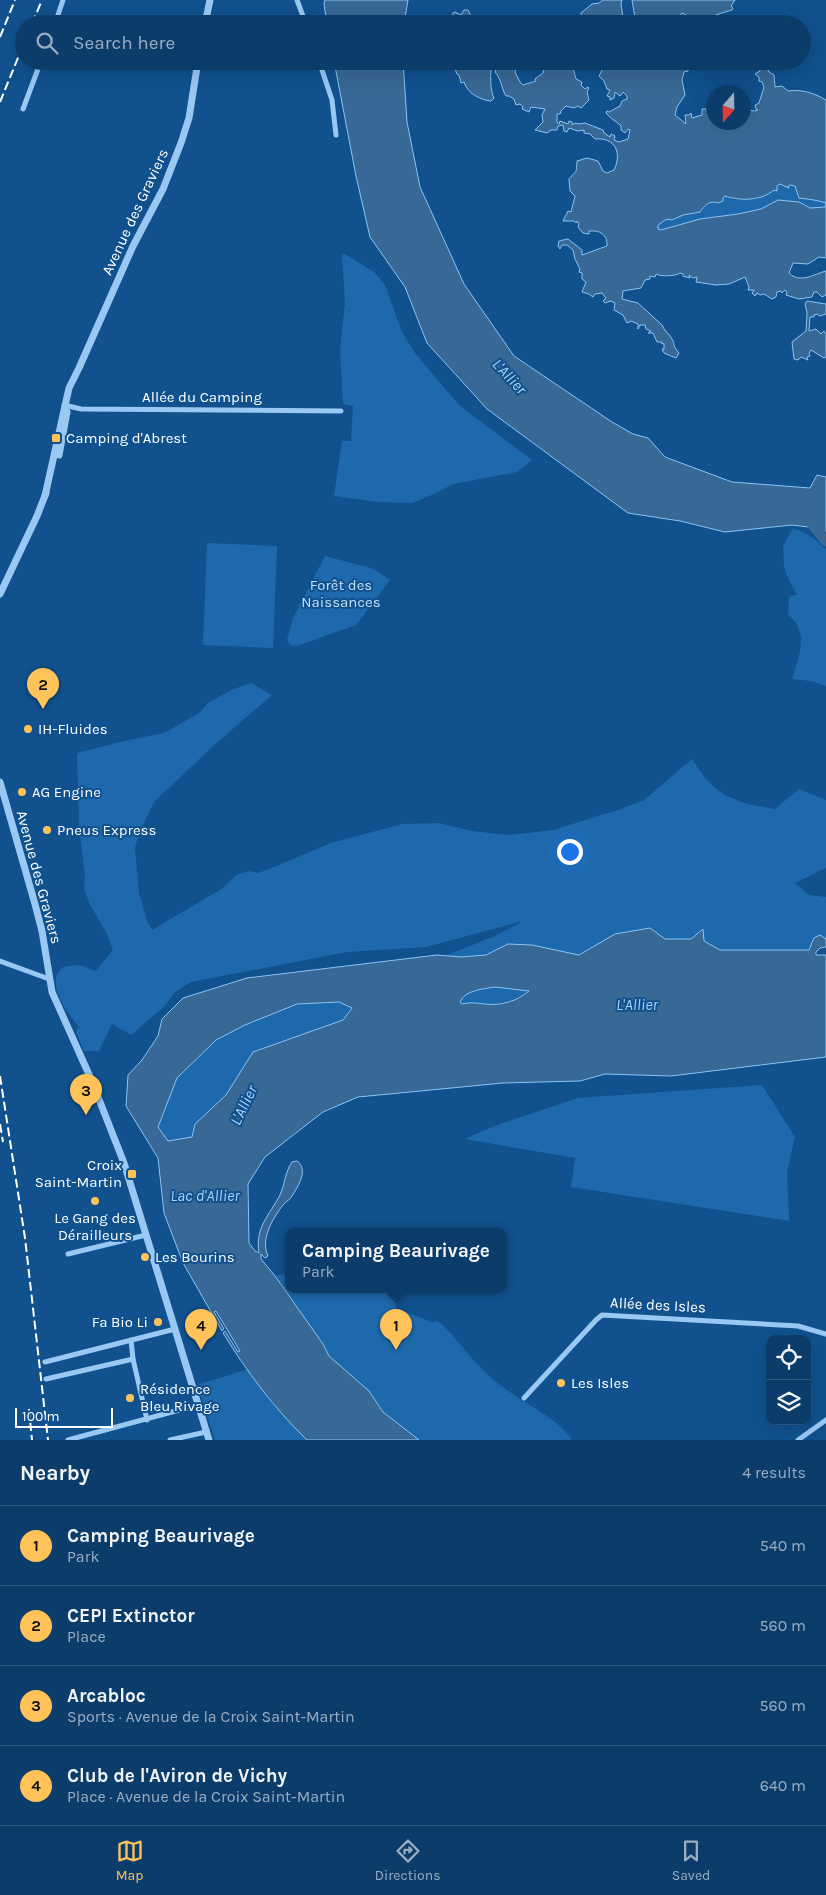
<!DOCTYPE html>
<meta charset="utf-8">
<style>
body{margin:0;font-family:Karla,sans-serif;background:#154470;color:#f1f3f6}
.controls{position:absolute;right:15px;bottom:15px;display:grid;overflow:hidden;border-radius:10px;box-shadow:0 5px 20px #0002}
.controls button{width:45px;height:45px;display:grid;place-items:center;padding:0;border:0;border-bottom:1px solid #2c567e;background:#0c3d6a;color:#f1f3f6;font:25px sans-serif}
.compass{position:absolute;left:706px;top:85px;width:45px;height:45px;border-radius:50%;background:#0c3d6a;box-shadow:0 5px 20px #0002;rotate:200deg}
.scale{position:absolute;left:15px;bottom:12px;width:98px;box-sizing:border-box;padding-left:5px;border:2px solid #fff;border-top:0;font-size:14px;line-height:18px;white-space:nowrap;color:#fff;-webkit-text-stroke:4px #10518e;paint-order:stroke}
.you{position:absolute;left:569px;top:851px;width:18px;height:18px;margin:-12px;border:4px solid #fff;border-radius:50%;background:#1a73e8;box-shadow:0 0 0 8px #1a73e833}
.badge{display:grid;place-items:center;width:32px;height:32px;border-radius:50%;background:#ffc35a;color:#111;font-size:16px;font-weight:700}
.pin{position:absolute;translate:-50% -41px;filter:drop-shadow(0 1px 2px #0008)}
.pin::after{content:'';position:absolute;top:26px;width:18px;height:15px;background:inherit;clip-path:polygon(0 0,100% 0,50% 100%)}
.popup{position:absolute;left:285px;top:1228px;width:222px;height:65px;box-sizing:border-box;display:grid;place-content:center;border-radius:10px;background:#0c3d6a;filter:drop-shadow(0 1px 4px #0005);font-size:16px;white-space:nowrap;color:#9aaec1}
.popup b{font-size:19px;color:#f1f3f6}
.popup::after{content:'';position:absolute;left:50%;top:100%;margin-left:-10px;border:10px solid transparent;border-top-color:#0c3d6a}
.list{margin:0;padding:0;list-style:none}
h2{display:flex;justify-content:space-between;align-items:center;height:65px;margin:0;padding:0 20px;font-size:21px}
h2 small{font-size:16px;font-weight:400;color:#9aaec1}
.list li{display:grid;grid-template-columns:32px 1fr auto;gap:15px;align-items:center;box-sizing:border-box;height:80px;padding:0 20px;border-top:1px solid #2c567e}
.list b{display:block;font-size:19px;white-space:nowrap}
.list p{margin:0;font-size:16px;white-space:nowrap;color:#9aaec1}
.list em{font-size:16px;font-style:normal;color:#9aaec1}
.icon{flex:none;width:28px;height:28px;fill:none;stroke:currentColor;stroke-width:2;stroke-linecap:round;stroke-linejoin:round}
.map{position:relative;flex:none;width:826px;height:1440px;overflow:hidden}
.search{position:absolute;background:#0c3d6a;box-shadow:0 5px 20px #0002;left:15px;right:15px;top:15px;height:55px;display:flex;align-items:center;gap:12px;box-sizing:border-box;padding:0 18px;border-radius:28px;color:#9aaec1;font-size:19px}
.sheet{height:385px;background:#0c3d6a}
nav{display:flex;justify-content:space-around;align-items:center;box-sizing:border-box;height:70px;border-top:1px solid #2c567e;background:#0c3d6a;font-size:14px;color:#9aaec1}
nav a{display:grid;justify-items:center;gap:2px}
nav .on{color:#ffc35a}
.map>svg:first-child{display:block}
.green{fill:#1e69ac}
.water{fill:#386895;stroke:#8ac5f6;fill-rule:evenodd}
.lines{fill:none;stroke-linecap:round;stroke-linejoin:round}
.river{stroke:#386895;stroke-width:11}
.minor{stroke:#99c8f3;stroke-width:5}
.tertiary{stroke:#99c8f3;stroke-width:7}
.rail{stroke:#fff;stroke-width:2;stroke-dasharray:9 4;stroke-linecap:butt}
.poi-dot{fill:#ffc35a;stroke:#10518e;stroke-width:2}
.labels{text-anchor:middle;stroke-width:4;stroke-linejoin:round;paint-order:stroke}
.street-label{font-size:15px;fill:#fff;stroke:#10518e}
.poi-label{font-size:15px;fill:#fff;stroke:#10518e;text-anchor:start}
.park-label{font-size:15px;fill:#c0e1fd;stroke:#10518e}
.water-label{font-size:16px;font-style:italic;fill:#a5d2fa;stroke:#10518e}
</style>
<div class="map">
<svg width="826" height="1440" viewBox="0 0 826 1440">
<rect width="100%" height="100%" fill="#10518e"/>
<g class="green">
<path d="M780,184L795,186C799,198 815,200 826,202L825,207L810,208L805,204L778,200L762,209L738,214L700,219L661,230L658,229V226L667,219L672,220L683,215L700,212C705,205 709,200 718,203L725,196L735,200L767,195Z"/>
<polygon points="345,254 374,272 385,285 402,332 415,353 459,405 532,460 517,472 453,484 434,494 412,503 378,502 334,496 342,441 351,441 353,406 343,404 340,349 345,303 342,255"/>
<path d="M793,528C807,533 814,537 824,548L826,549V686L811,681L792,679C799,656 810,632 788,615L789,597L798,594L796,593C792,585 787,578 785,570C783,562 784,554 783,546Z"/>
<polygon points="207,543 277,546 273,648 203,645"/>
<polygon points="325,556 374,569 390,580 356,625 297,646 290,645 287,640 293,618"/>
<path d="M251,683L272,695L212,747L154,802L140,830L135,848L139,893L147,921L152,930L223,888L236,875L249,871L257,873L267,870L331,843L402,824L438,823L472,831L509,835L553,830L621,809L644,800L692,759C697,766 702,775 708,781C726,801 750,805 775,809L799,789L826,800V868L795,883L809,895L826,897V939L811,946L809,950H720L704,941L665,939L650,928L615,934L579,955L508,944L486,955L461,957L445,956L497,935L523,921L426,947L347,952L191,982L175,992L165,1006L131,1035L112,1024L99,1051H84L76,1032L79,1027C69,1015 53,993 56,977C57,974 61,969 63,967L79,965L96,971L113,950L106,932L90,905L84,889L85,876L79,827L77,753L124,741L164,733L199,713L208,703L231,690Z"/>
<path d="M495,987L530,990C517,999 505,1004 489,1004C478,1004 473,1001 462,1004L460,1002C465,990 483,989 495,987Z"/>
<polygon points="339,1002 352,1007 343,1020 253,1052 226,1095 195,1124 192,1137 168,1141 158,1127 177,1078 216,1040 245,1025 297,1004"/>
<polygon points="762,1085 795,1137 787,1172 789,1221 571,1187 575,1158 465,1139 492,1127 577,1098"/>
<path d="M288,1273V1289H392L396,1308L431,1322L438,1321C453,1334 465,1351 479,1366C497,1386 521,1399 544,1414C554,1421 565,1429 572,1440H419L383,1412L369,1391L329,1356L323,1344L275,1276Z"/>
<polygon points="248,1369 271,1402 307,1440 215,1440 197,1385"/>
</g>
<g class="water">
<polygon points="325,0 408,0 404,24 327,24 324,4"/>
<polygon points="603,0 622,0 621,4 624,24 575,24 575,20 581,19 581,13 592,4 599,3"/>
<path d="M632,0H735L731,6L733,8L732,10C722,13 711,15 705,23L692,22L688,16L682,13L679,17V24H636Z"/>
<polygon points="464,10 468,10 472,18 484,24 450,24 453,13 455,12 461,15"/>
<polygon points="334,61 403,61 407,122 420,187 464,284 514,356 612,422 633,434 648,438 665,457 732,482 810,488 817,475 826,477 826,535 808,527 792,525 725,532 680,521 628,513 487,409 427,343 405,287 370,237 356,176"/>
<path d="M452,61H530L527,65L517,67L515,72L520,82L523,85L536,81L535,79L543,73L546,61H571L576,79L582,82L581,85L585,89L588,87L589,88L587,92L589,100L581,108L578,106L574,108L566,106L561,111L560,114H557V122L559,124L560,121L568,124L569,121L572,122V125L575,123L579,124L585,123L603,130L604,133L610,137L611,134L615,136L614,140L619,142L628,139L630,130L628,129L625,133L621,130V126C615,120 612,120 606,113L607,111L609,112L620,106L622,101L627,99V96L623,92L620,96L615,92L614,98L610,100V97L607,96L610,90L607,89L604,81L599,76L604,66L602,61H630L634,67L636,64L639,65L641,61H703L700,68L689,66L688,71L684,72L682,80L685,95L677,107L675,115L686,124L685,115H689L691,113L692,118L702,115V109H706L708,116H709L713,94L714,122H744V109L754,111L758,110L756,109L755,105L759,103L764,87L762,82L759,81V77L755,74L760,71V69L755,67L752,61H764L769,72L774,75L775,87L782,86L788,91C802,89 814,93 826,100V258L819,257L808,264L793,263L789,273C800,284 814,274 826,271V295L822,297L817,292H814L812,297L799,299L786,295L787,292L785,290L782,293L781,291L777,292L776,297L772,299L764,294L760,295L757,293L755,296L752,293L754,290H748L749,287L745,277L729,284L716,285L696,282L697,277L693,278L689,275L690,278L683,276V274L680,273C676,276 661,277 656,274L655,277L650,276V279L645,280L641,288L623,291L622,299L638,303L662,325C664,331 669,333 672,339C676,345 671,344 679,353L676,358L664,353L662,349H664V344L661,343L662,342H657L653,333H648L651,331L646,329L645,325H640L638,329V324L631,321L627,323L623,315L614,310L615,303L611,301L605,303L603,301L606,298L602,293L595,294L593,297L589,294L582,292L586,282L582,279V273L579,272L580,269L575,259L573,250L567,245H562L560,249L558,246L559,241L568,239L582,250V255L607,246C608,234 599,230 589,231V234L583,233L578,227L579,224L577,221L576,223L574,221H563L568,211L571,212L575,196L570,191L569,179C577,169 576,176 577,161L587,158L598,161L603,171L607,173L614,170C622,154 616,137 595,139L590,134L584,133V130L578,131L569,128L567,132L564,131L563,125L558,126L557,130H551L547,133L535,130L543,122L542,115L545,109L531,107L529,112L522,109L523,107L520,104L516,105L514,99L509,96H506C501,88 502,80 495,72L496,69L494,65L492,64C490,73 490,91 494,98L491,101C480,100 467,93 464,82L461,83L459,75L457,74ZM780,184L789,188L788,186L790,185L795,186L799,198C807,199 818,200 826,203L825,207L810,208L799,202L778,200L761,209L738,214L700,219L661,230L658,229V225L667,219L672,220L683,215L700,212C705,205 709,200 718,203L723,201V198L725,196C740,201 761,201 774,190L777,191V186Z"/>
<polygon points="807,301 826,304 826,314 820,316 817,314 814,315 814,317 810,317 809,331 816,329 821,334 824,331 826,334 826,357 824,358 811,350 809,353 810,356 807,357 808,360 801,357 798,360 794,359 792,342 806,331 807,313 805,304"/>
<path d="M650,928L665,939H691L703,929L704,941L720,950H809L814,938L820,935L826,939V947L820,948L816,952V955H826V1057L671,1076L605,1074L580,1081L503,1083L358,1097L323,1112L265,1157L248,1184L249,1243L255,1251L259,1253C255,1227 269,1216 280,1195C285,1184 285,1172 292,1162L297,1161C309,1169 298,1187 292,1196C290,1200 286,1201 283,1205C273,1218 260,1239 268,1256L265,1258L261,1254V1259L275,1276L323,1344L329,1356L369,1391L383,1412L419,1440H307C274,1408 247,1372 223,1333L225,1331L238,1352L240,1351L216,1311L214,1312L224,1329L222,1331L183,1263L164,1213L158,1158L126,1106L128,1075L142,1060L158,1036L162,1019L183,998L247,978L437,955L461,957L486,955L508,944L532,945L579,955L615,934ZM495,987L529,991C517,1001 501,1006 485,1004C476,1003 471,1002 462,1004L460,1002C465,990 483,989 495,987ZM339,1002L352,1008L343,1020L253,1052L226,1095L195,1124L192,1137L168,1141L158,1127L177,1078L216,1040L245,1025L297,1004Z"/>
</g>
<g class="lines">
<polyline class="river" points="810,521 826,541"/>
<g class="minor">
<polyline points="297,0 306,24"/>
<polyline points="55,24 63,0"/>
<polyline points="319,61 332,100 336,135"/>
<polyline points="23,109 41,61"/>
<polyline points="64,405 81,409 341,411"/>
<polyline points="0,961 49,979"/>
<polyline points="68,1254 146,1235"/>
<polyline points="131,1340 133,1359 147,1420"/>
<polyline points="45,1362 175,1329"/>
<polyline points="46,1379 133,1359"/>
<polyline points="524,1398 596,1320 602,1315 798,1326 826,1334"/>
<polyline points="68,1440 198,1405"/>
<polyline points="170,1440 206,1432"/>
<polyline points="798,1440 826,1420"/>
</g>
<g class="tertiary">
<polyline points="205,24 210,0"/>
<polyline points="59,455 67,412"/>
<polyline points="45,496 69,388 79,368 133,246 163,189 181,143 189,118 198,61"/>
<polyline points="0,594 37,516 46,493"/>
<polyline points="0,782 35,904 42,931 52,992 91,1079 124,1163 209,1440"/>
</g>
<g class="rail">
<polyline points="32,24 42,0"/>
<polyline points="0,37 15,0"/>
<polyline points="0,102 24,43"/>
<polyline points="0,1076 25,1238 48,1440"/>
<polyline points="0,1124 3,1142"/>
<polyline points="29,1409 32,1440"/>
</g>
</g>
<g class="poi-dot">
<rect x="51" y="433" width="10" height="10" rx="2.5"/>
<circle cx="28" cy="729" r="5"/>
<circle cx="22" cy="792" r="5"/>
<circle cx="47" cy="830" r="5"/>
<rect x="127" y="1169" width="10" height="10" rx="2.5"/>
<circle cx="95" cy="1201" r="5"/>
<circle cx="145" cy="1257" r="5"/>
<circle cx="158" cy="1322" r="5"/>
<circle cx="561" cy="1383" r="5"/>
<circle cx="130" cy="1398" r="5"/>
</g>
<g class="labels">
<g class="street-label">
<text transform="translate(135 212) rotate(-65)" y="5">Avenue des Graviers</text>
<text x="202" y="402">Allée du Camping</text>
<text transform="translate(39 877) rotate(75)" y="5">Avenue des Graviers</text>
<text transform="translate(658 1305) rotate(3)" y="5">Allée des Isles</text>
</g>
<g class="poi-label">
<text x="66" y="443">Camping d'Abrest</text>
<text x="38" y="734">IH-Fluides</text>
<text x="32" y="797">AG Engine</text>
<text x="57" y="835">Pneus Express</text>
<text x="122" y="1170" text-anchor="end">Croix<tspan x="122" dy="17">Saint-Martin</tspan></text>
<text x="95" y="1223" text-anchor="middle">Le Gang des<tspan x="95" dy="17">Dérailleurs</tspan></text>
<text x="155" y="1262">Les Bourins</text>
<text x="148" y="1327" text-anchor="end">Fa Bio Li</text>
<text x="571" y="1388">Les Isles</text>
<text x="140" y="1394">Résidence<tspan x="140" dy="17">Bleu Rivage</tspan></text>
</g>
<g class="park-label">
<text x="341" y="590">Forêt des<tspan x="341" dy="17">Naissances</tspan></text>
</g>
<g class="water-label">
<text transform="translate(510 376) rotate(47)" y="6">L'Allier</text>
<text x="637" y="1010">L'Allier</text>
<text transform="translate(243 1105) rotate(-64)" y="6">L'Allier</text>
<text x="205" y="1201">Lac d'Allier</text>
</g>
</g>
</svg>
<div class="controls">
<button><svg class="icon" aria-label="locate" viewBox="0 0 24 24"><circle cx="12" cy="12" r="6"/><path d="M12 2v4M12 18v4M2 12h4M18 12h4"/></svg></button>
<button><svg class="icon" aria-label="layers" viewBox="0 0 24 24"><path d="M12 4l9 5-9 5-9-5zM3 14l9 5 9-5"/></svg></button>
</div>
<svg class="compass" viewBox="-18 -18 36 36"><path d="M0-13l5 13h-10z" fill="#e53935"/><path d="M0 13l5-13h-10z" fill="#9aaec1"/></svg>
<div class="scale">100 m</div>
<div class="you"></div>
<div class="pin badge" style="left:396px;top:1350px">1</div>
<div class="popup"><b>Camping Beaurivage</b>Park</div>
<div class="pin badge" style="left:43px;top:709px">2</div>
<div class="pin badge" style="left:86px;top:1115px">3</div>
<div class="pin badge" style="left:201px;top:1350px">4</div>
<div class="search"><svg class="icon" aria-label="search" viewBox="0 0 24 24"><circle cx="10" cy="10" r="6"/><path d="M15 15l6 6"/></svg>Search here</div>
</div>
<section class="sheet">
<h2>Nearby<small>4 results</small></h2>
<ul class="list">
<li><span class="badge">1</span><div><b>Camping Beaurivage</b><p>Park</p></div><em>540 m</em></li>
<li><span class="badge">2</span><div><b>CEPI Extinctor</b><p>Place</p></div><em>560 m</em></li>
<li><span class="badge">3</span><div><b>Arcabloc</b><p>Sports · Avenue de la Croix Saint-Martin</p></div><em>560 m</em></li>
<li><span class="badge">4</span><div><b>Club de l'Aviron de Vichy</b><p>Place · Avenue de la Croix Saint-Martin</p></div><em>640 m</em></li>
</ul>
</section>
<nav>
<a class="on"><svg class="icon" aria-label="map" viewBox="0 0 24 24"><path d="M3 6l6-2 6 2 6-2v14l-6 2-6-2-6 2zM9 4v14M15 6v14"/></svg>Map</a>
<a><svg class="icon" aria-label="directions" viewBox="0 0 24 24"><path d="M12 3l9 9-9 9-9-9zM9 14v-3h6M13 9l2 2-2 2"/></svg>Directions</a>
<a><svg class="icon" aria-label="saved" viewBox="0 0 24 24"><path d="M7 4h10v16l-5-4-5 4z"/></svg>Saved</a>
</nav>
